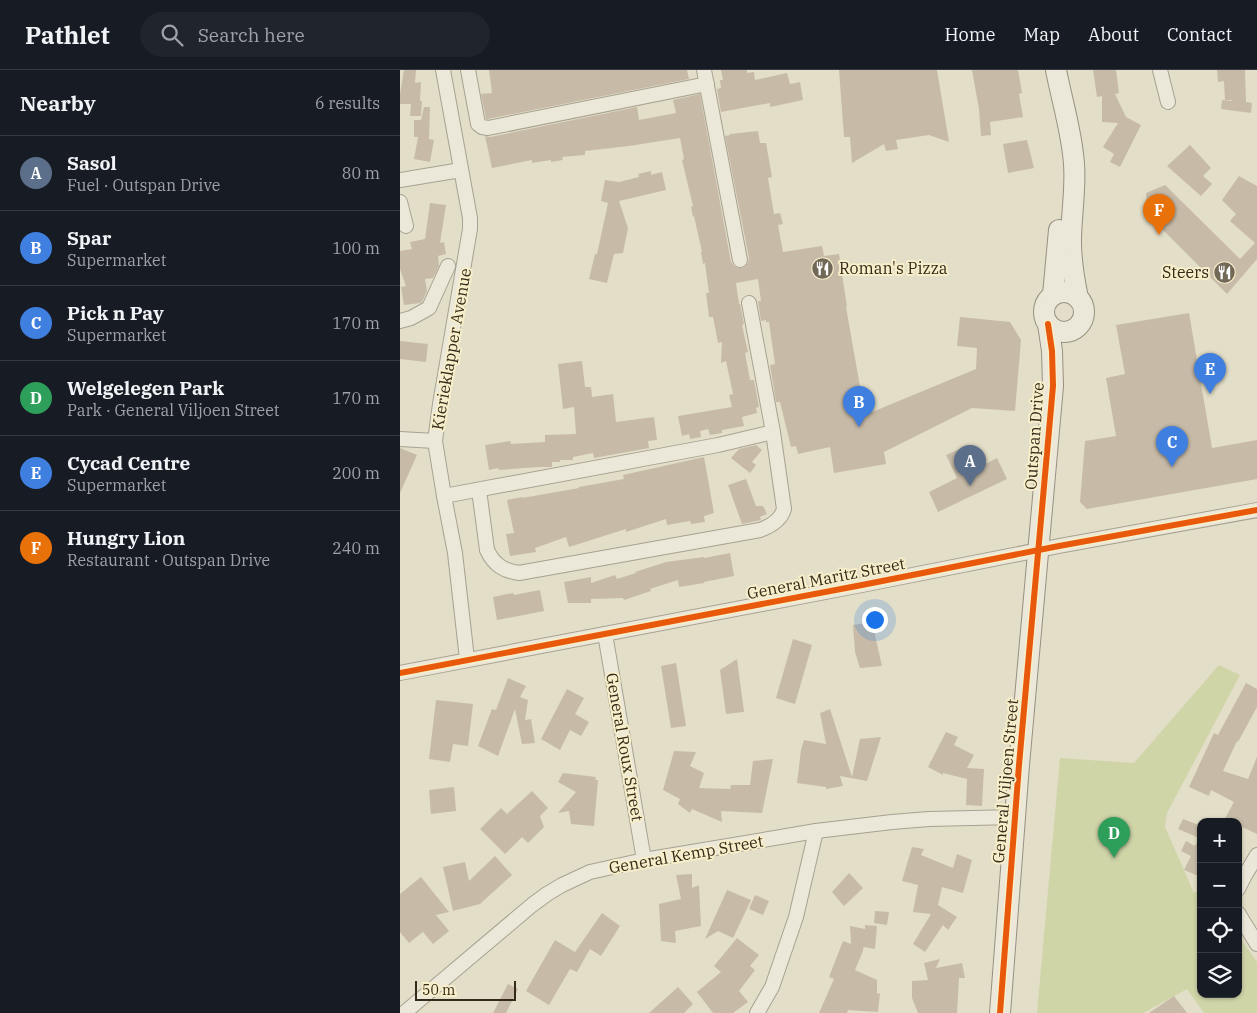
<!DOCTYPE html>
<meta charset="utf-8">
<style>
body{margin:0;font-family:"IBM Plex Serif",serif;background:#20242c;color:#f1f3f6}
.controls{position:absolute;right:15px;bottom:15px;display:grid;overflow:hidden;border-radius:10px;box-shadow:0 1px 4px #0004}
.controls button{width:45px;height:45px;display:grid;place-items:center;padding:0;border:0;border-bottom:1px solid #363941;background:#171b24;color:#f1f3f6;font:25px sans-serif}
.scale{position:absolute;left:15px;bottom:12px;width:101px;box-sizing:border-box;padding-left:5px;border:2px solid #35291a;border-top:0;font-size:14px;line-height:18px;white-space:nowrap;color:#35291a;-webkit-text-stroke:4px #f7eeca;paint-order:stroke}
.you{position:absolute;left:474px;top:549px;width:18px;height:18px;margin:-12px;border:4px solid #fff;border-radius:50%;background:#1a73e8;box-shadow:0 0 0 8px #1a73e833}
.badge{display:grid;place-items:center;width:32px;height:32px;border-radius:50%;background:#0f766e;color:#fff;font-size:16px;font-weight:700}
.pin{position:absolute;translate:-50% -41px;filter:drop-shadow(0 1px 2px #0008)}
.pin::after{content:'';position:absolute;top:26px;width:18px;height:15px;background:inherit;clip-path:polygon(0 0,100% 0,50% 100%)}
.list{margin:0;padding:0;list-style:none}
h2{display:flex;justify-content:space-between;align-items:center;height:65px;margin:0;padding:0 20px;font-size:21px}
h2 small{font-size:16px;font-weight:400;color:#9ea1a6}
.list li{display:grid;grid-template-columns:32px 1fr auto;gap:15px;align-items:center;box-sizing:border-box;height:75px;padding:0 20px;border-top:1px solid #363941}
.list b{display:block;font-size:19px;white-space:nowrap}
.list p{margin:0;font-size:16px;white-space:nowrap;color:#9ea1a6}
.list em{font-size:16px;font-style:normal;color:#9ea1a6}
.icon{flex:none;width:28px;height:28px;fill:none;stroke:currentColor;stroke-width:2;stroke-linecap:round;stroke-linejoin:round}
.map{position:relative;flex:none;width:857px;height:943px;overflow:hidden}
header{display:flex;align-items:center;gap:30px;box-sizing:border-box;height:70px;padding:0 25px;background:#171b24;border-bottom:1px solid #363941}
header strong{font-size:24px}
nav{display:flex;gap:28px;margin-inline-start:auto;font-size:18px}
.search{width:350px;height:45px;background:#20242c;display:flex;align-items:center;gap:12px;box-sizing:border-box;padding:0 18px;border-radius:28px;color:#9ea1a6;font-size:19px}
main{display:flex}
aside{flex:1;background:#171b24}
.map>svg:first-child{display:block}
.green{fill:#d0d5a8}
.building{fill:#c7bba8}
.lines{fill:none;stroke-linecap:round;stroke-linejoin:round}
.street-casing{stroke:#a7a291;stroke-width:16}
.secondary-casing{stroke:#979081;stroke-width:22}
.street{stroke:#ebe7d9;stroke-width:14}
.secondary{stroke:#ebe7d9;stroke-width:20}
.cycleway-casing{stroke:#f7eeca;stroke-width:9}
.cycleway{stroke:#e8590c;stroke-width:6}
.labels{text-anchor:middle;stroke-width:4;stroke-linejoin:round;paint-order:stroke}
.poi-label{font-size:16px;fill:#35291a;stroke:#f7eeca;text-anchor:start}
.street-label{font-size:16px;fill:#35291a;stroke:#f7eeca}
</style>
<header>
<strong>Pathlet</strong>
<div class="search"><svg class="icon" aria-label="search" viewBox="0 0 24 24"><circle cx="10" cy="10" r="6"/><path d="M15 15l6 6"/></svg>Search here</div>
<nav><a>Home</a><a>Map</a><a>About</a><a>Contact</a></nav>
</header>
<main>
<aside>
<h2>Nearby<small>6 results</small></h2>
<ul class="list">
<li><span class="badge" style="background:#5c6f8a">A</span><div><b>Sasol</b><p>Fuel · Outspan Drive</p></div><em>80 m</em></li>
<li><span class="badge" style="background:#3f7fe0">B</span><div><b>Spar</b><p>Supermarket</p></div><em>100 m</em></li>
<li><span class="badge" style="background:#3f7fe0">C</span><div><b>Pick n Pay</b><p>Supermarket</p></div><em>170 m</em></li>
<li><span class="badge" style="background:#2e9e5b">D</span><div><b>Welgelegen Park</b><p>Park · General Viljoen Street</p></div><em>170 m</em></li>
<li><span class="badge" style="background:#3f7fe0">E</span><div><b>Cycad Centre</b><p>Supermarket</p></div><em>200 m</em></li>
<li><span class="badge" style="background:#e8710a">F</span><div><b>Hungry Lion</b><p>Restaurant · Outspan Drive</p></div><em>240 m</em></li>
</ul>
</aside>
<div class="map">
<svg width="857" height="943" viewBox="0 0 857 943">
<rect width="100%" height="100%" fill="#e3dec7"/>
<polygon class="green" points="819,595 840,605 767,743 765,757 794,823 801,819 801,924 838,924 838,865 857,892 857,943 804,943 787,919 743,943 637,943 660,688 734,693"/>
<g class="building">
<polygon points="4,0 16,0 15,13 21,12 20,31 22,31 21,46 10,46 11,34 0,34 0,24"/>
<polygon points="89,0 287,0 289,9 88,49 86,49 81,24 92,23"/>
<polygon points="321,0 347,0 347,3 354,2 355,10 387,3 390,14 400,12 403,30 370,37 370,33 321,42 317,19 321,18 320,10 323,10"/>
<polygon points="439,0 537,0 549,72 529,65 496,70 498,79 486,81 484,74 452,93 450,67 444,67"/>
<polygon points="572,0 618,0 622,23 619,24 623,47 590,52 591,65 581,66 579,39"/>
<polygon points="693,0 716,0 719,23 715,24 726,47 741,55 720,97 710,92 714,84 703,77 718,53 702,52 702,26 697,27"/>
<polygon points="817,0 845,0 846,32 852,33 851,43 821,39 822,30 832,31 832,30 825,30 824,11 818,12"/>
<polygon points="300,24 331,192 334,196 338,198 342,198 345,197 348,193 349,188 325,66 330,65 330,64 358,61 360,73 366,73 372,107 368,108 374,144 380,143 383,154 378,155 383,182 422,176 424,186 439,184 447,237 446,237 465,345 576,299 577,278 557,276 560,247 610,252 621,270 615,341 572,338 484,382 486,394 434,403 430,377 398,384 396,376 391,377 380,332 376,332 370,295 375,294 369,252 366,252 366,250 361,251 358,231 361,231 358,209 336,213 339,234 340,234 344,254 342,255 348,282 345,283 350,310 354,310 359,337 356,338 357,343 342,347 344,356 322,360 322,363 310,365 308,359 300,361 301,367 290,369 289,364 282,366 278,346 332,337 329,325 333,324 326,291 321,293 322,272 318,273 313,247 309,247 306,223 309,223 305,193 303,194 301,182 302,182 294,146 293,147 291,137 293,136 282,90 284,89 280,68 229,76 185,81 185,85 162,87 163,90 151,92 151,90 132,93 132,90 92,98 85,66 90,67 237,37 239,50 276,43 273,30"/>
<polygon points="24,37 30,37 29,69 34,70 30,92 14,89 18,67 14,67 14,50 21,50"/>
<polygon points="627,70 634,98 608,103 603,74"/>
<polygon points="790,75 811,98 803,106 812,114 801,126 767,96"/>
<polygon points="251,101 251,105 262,102 266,120 219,131 228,158 223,183 214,184 207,213 189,209 195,184 197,184 208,133 201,131 205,110 219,112 239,107 238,104"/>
<polygon points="839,106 857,116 857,189 827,224 748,145 746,123 765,115 840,189 855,173 830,151 836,144 822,130"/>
<polygon points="30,133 46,135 40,173 44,172 46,184 38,186 39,196 33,208 25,209 27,221 22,232 20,233 4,235 1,217 6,216 0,199 0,181 12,179 10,172 25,169"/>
<polygon points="789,243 812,378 857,370 857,409 687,439 680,432 685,371 716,366 706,308 725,304 716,255"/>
<polygon points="0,271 28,274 26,292 0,289"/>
<polygon points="182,291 185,317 191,317 192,327 213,324 216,352 254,347 257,370 248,371 249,378 194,388 193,383 173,387 173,390 160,390 160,392 152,392 152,397 139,397 99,400 98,398 89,400 85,375 110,371 111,374 145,372 145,365 176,364 174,337 163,339 158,294"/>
<polygon points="356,375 362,380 352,392 356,395 350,403 331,388 339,379"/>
<polygon points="567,376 577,398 597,388 607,409 538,442 529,422 557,408 546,385"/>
<polygon points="0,378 17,385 0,423"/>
<polygon points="304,387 314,443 304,446 305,452 291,454 290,451 267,455 266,449 226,462 226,459 169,477 166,467 135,478 136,482 110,486 106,464 114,463 107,430 122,427 122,428 179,418 179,417 224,409 223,405"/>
<polygon points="346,409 356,436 363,436 367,444 360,447 361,450 342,454 328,415"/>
<polygon points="330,483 334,506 304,512 304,513 279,517 278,510 250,519 251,521 224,530 223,528 191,529 191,533 168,533 164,512 191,507 191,513 215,505 217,509 236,503 235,502 266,492 304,487 304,488"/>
<polygon points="140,520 144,541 97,550 93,527 113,523 114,525"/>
<polygon points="472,552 482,596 460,598 455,582 453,555"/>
<polygon points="393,569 412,575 395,634 376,628"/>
<polygon points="337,589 344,642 326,644 320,600"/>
<polygon points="276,593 286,656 271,658 261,596"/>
<polygon points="108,608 126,616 120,627 128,630 125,650 131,649 135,673 122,674 115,639 98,686 78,676 92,639 96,640"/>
<polygon points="846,613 857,619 857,637 838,672 837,671 823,701 848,709 857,687 857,764 838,755 838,752 823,752 834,732 811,720 809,726 789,717 814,663 818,665"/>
<polygon points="167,619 184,628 175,644 189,652 181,666 170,660 160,680 141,669"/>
<polygon points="36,630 73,634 68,676 53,674 50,692 29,689"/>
<polygon points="430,639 452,707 460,669 481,667 467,711 440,706 443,716 426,719 426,717 397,713 401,680 404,670 426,674 420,643"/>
<polygon points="546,662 558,667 554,675 574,685 567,698 584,699 582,736 566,735 567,709 543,703 543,705 528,697"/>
<polygon points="274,681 296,682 290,696 304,703 299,718 330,719 331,715 350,715 353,691 373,689 362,743 321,741 322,752 292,739 290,743 278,734 280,729 263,720"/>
<polygon points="163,703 196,707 195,710 198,710 194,756 171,754 169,741 158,743 176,722 158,712"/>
<polygon points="54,717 56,741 31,744 29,720"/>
<polygon points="132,721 148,738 140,746 144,757 128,773 122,767 105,784 80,759 101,738 107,744"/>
<polygon points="783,749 801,756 797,767 778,759"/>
<polygon points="801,764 801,807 784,800 791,786 781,781 786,771 795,776"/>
<polygon points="512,777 524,779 521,785 553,798 557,784 572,790 563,823 542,817 538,835 557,847 548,860 543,855 525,882 513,874 531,844 513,842 518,815 502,811"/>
<polygon points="95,786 112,805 80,834 53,841 43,797 65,792 69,811"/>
<polygon points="449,803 463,818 444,836 432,822"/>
<polygon points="292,804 292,818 299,815 301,856 275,861 276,873 261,871 259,834 281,829 276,805"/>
<polygon points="21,807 49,842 36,845 49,861 33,874 23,862 9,873 0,862 0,824"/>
<polygon points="327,820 351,830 333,868 318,861 305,869"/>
<polygon points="355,825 369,831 363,845 349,839"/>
<polygon points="475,841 489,842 487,855 474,853"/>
<polygon points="202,843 220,856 201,886 190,879 177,902 170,899 149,935 126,921 155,870 175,882"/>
<polygon points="465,855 477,856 475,879 464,877 463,878 463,881 455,900 477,910 477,924 480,923 478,942 448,940 447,943 419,943 434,909 429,907 443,871 451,874 450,856 465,859"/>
<polygon points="337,868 359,885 350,896 355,900 339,921 348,932 333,943 313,943 297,922 321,902 314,896"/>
<polygon points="540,889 536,898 562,893 565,908 559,908 557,943 518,943 512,928 512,911 528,910 524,893"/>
<polygon points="108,914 118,919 106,943 93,943"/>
<polygon points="278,917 293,934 284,943 249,943"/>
<polygon points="774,926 787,943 749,943"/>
</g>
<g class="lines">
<defs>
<g id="street">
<polyline points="43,0 70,148 70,159 40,334 35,371 44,426 55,483 67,589"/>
<polyline points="68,0 78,54 82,57 88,58 307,14"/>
<polyline points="304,0 340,190"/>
<polyline points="760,0 768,32"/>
<polyline points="0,110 61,100"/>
<polyline points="0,132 6,156"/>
<polyline points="0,251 11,248 29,238 48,196"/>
<polyline points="0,369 35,371"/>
<path d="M79,420L87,480C94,495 104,501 119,503L360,460C371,456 381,450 384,439L373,362L349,233"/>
<polyline points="44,426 318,375 373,362"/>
<polyline points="205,564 244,790"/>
<polyline points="0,603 462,515 659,476 857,440"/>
<polyline points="838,819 844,807 857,785"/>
<polyline points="838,843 857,874"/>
<polyline points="4,943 132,835 147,824 162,815 190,802 244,790 416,761 492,752 529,749 616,747"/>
<polyline points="357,943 372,917 396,847 416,761"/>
</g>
<g id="secondary">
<path d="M656,0C662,31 672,63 674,94C676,120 671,146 671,171C671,191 674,209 678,228"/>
<circle cx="664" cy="242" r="20"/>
<polyline points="653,225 659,160"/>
<polyline points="600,943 619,695 653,316 652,281 648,254"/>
</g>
</defs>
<use href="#street" class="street-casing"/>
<use href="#secondary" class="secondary-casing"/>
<use href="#street" class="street"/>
<use href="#secondary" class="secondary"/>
<defs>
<g id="cycleway">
<polyline points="0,603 462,515 659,476 857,440"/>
<polyline points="600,943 619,695 653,316 652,281 648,254"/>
</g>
</defs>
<use href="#cycleway" class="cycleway-casing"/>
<use href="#cycleway" class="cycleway"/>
</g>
<defs>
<symbol id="restaurant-disc" viewBox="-11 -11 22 22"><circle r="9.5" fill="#726857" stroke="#f7eeca"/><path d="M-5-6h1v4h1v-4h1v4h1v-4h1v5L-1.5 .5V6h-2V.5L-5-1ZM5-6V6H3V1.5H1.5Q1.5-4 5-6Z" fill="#fff"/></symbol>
</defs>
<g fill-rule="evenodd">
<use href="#restaurant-disc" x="410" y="186" width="25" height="25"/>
<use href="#restaurant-disc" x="812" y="190" width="25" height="25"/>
</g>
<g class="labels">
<g class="poi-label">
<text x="439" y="204">Roman's Pizza</text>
<text x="809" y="208" text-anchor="end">Steers</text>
</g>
<g class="street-label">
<text transform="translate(51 279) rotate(-80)" y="6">Kierieklapper Avenue</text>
<text transform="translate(634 366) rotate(-86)" y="6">Outspan Drive</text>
<text transform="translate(426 508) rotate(-11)" y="6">General Maritz Street</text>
<text transform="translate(225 677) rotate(80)" y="6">General Roux Street</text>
<text transform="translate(605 711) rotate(-85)" y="6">General Viljoen Street</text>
<text transform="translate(286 784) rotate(-10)" y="6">General Kemp Street</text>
</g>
</g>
</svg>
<div class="controls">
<button>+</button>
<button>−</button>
<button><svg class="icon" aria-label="locate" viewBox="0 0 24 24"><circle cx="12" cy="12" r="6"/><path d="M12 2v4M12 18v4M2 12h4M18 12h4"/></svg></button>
<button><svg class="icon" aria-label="layers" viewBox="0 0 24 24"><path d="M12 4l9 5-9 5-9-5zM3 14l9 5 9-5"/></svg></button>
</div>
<div class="scale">50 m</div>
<div class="you"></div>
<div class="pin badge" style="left:570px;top:416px;background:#5c6f8a">A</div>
<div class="pin badge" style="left:459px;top:357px;background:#3f7fe0">B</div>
<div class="pin badge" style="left:772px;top:397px;background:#3f7fe0">C</div>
<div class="pin badge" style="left:714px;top:788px;background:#2e9e5b">D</div>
<div class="pin badge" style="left:810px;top:324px;background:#3f7fe0">E</div>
<div class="pin badge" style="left:759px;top:165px;background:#e8710a">F</div>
</div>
</main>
